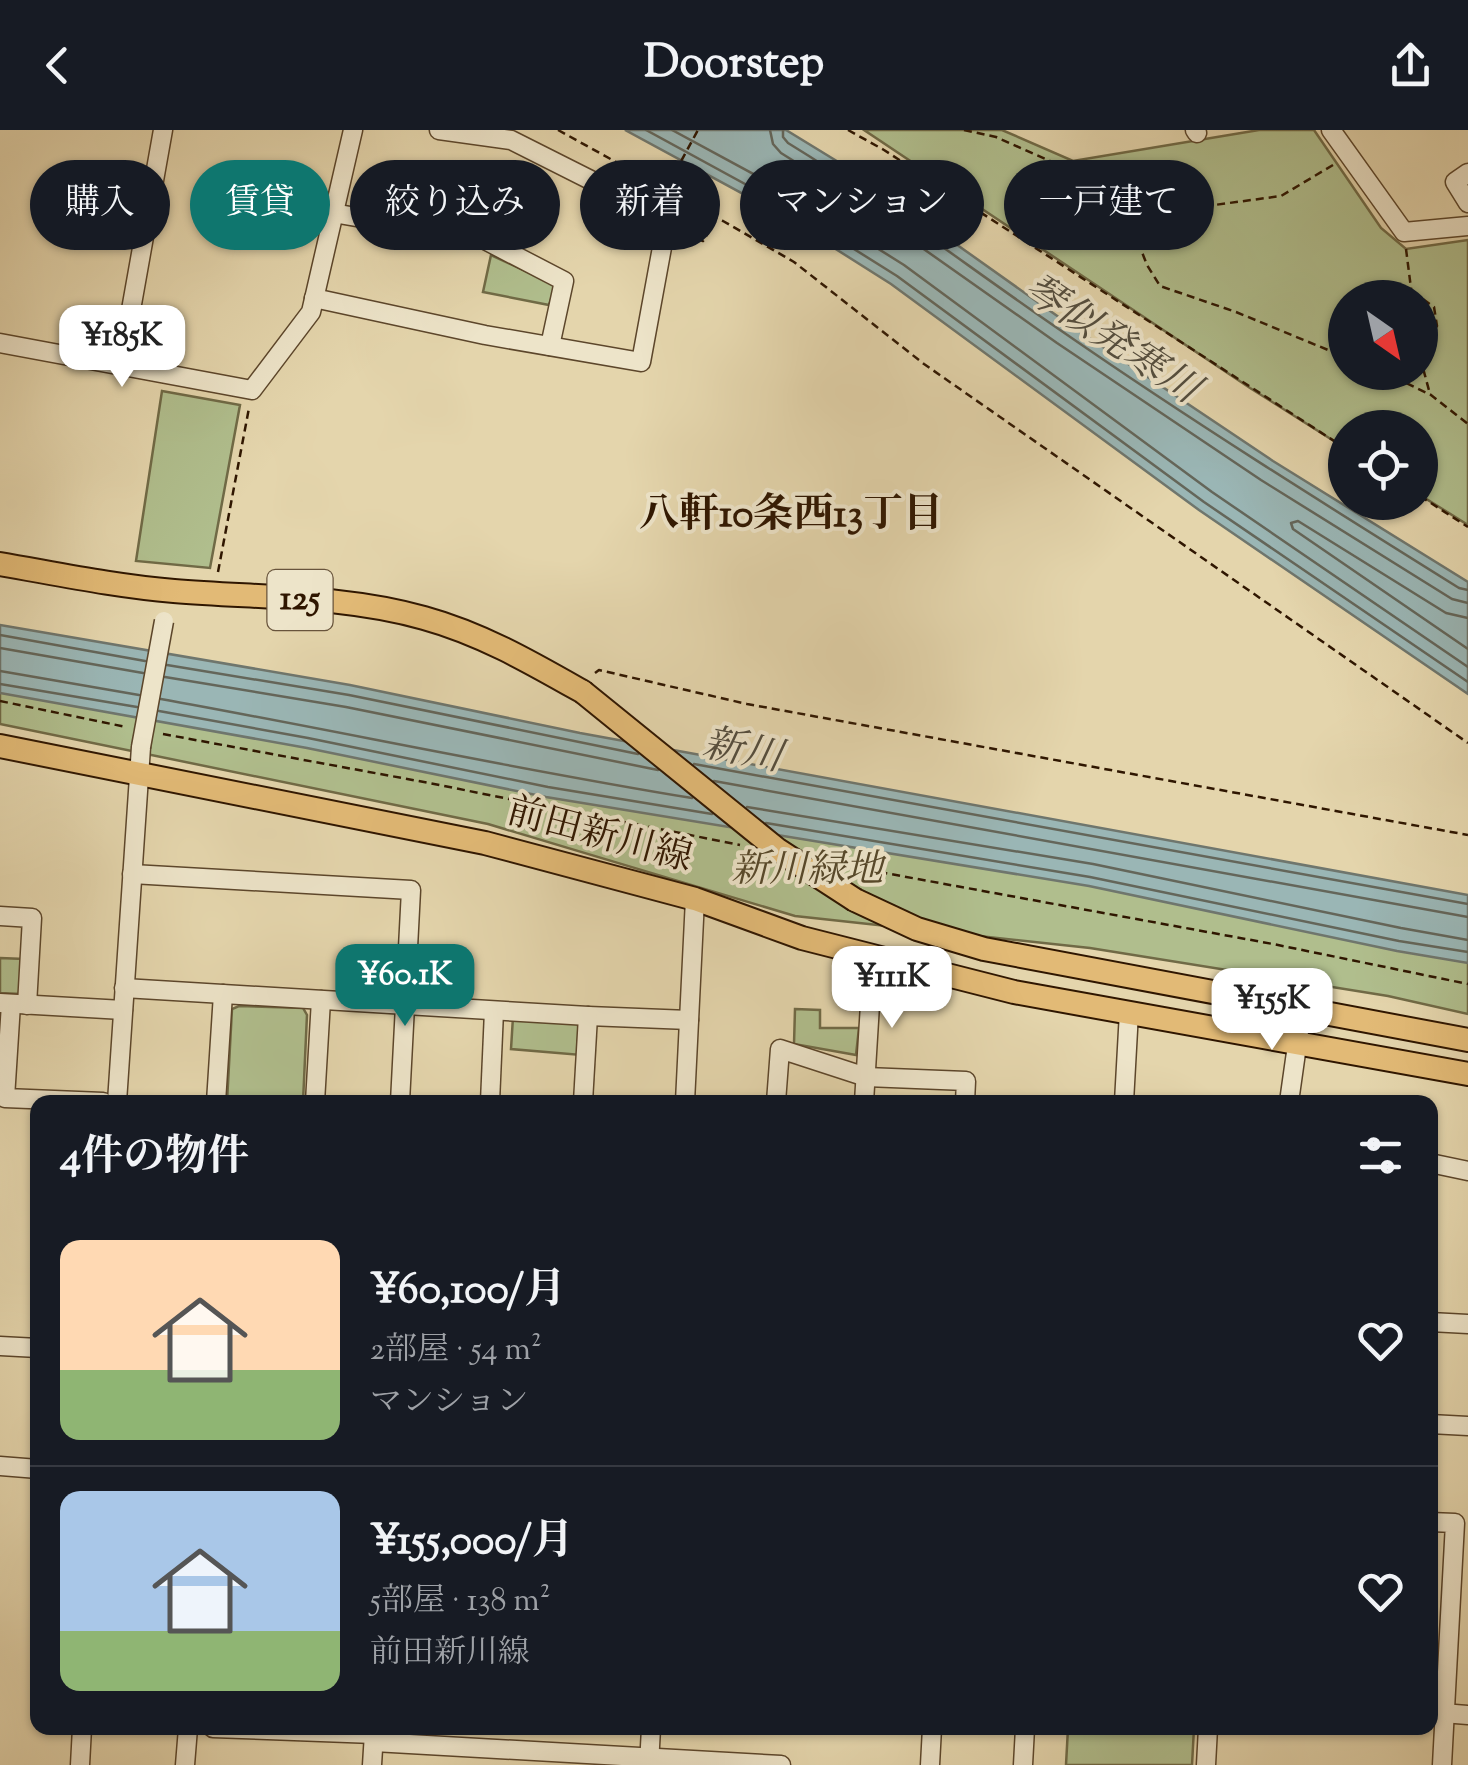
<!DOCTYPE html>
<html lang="ja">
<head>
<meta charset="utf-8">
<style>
	:root { --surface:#171b24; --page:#242831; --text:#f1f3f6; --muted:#9ea1a6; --line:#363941; --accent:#0f766e }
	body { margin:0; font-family:"Sorts Mill Goudy","Noto Serif JP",serif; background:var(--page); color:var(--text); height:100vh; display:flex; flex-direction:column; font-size:38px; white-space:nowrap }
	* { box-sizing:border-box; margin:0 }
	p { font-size:32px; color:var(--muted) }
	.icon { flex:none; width:55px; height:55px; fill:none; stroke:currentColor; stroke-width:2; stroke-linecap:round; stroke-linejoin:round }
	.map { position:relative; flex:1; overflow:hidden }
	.drawer { position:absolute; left:30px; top:965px; width:1408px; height:640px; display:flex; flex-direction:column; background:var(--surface); border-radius:20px; box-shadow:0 2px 8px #0004 }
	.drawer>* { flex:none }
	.guide { position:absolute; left:30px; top:30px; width:1410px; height:90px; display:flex; gap:20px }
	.needle { width:65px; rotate:146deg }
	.fabs { position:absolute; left:1328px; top:150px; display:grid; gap:20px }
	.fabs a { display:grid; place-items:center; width:110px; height:110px; border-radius:50%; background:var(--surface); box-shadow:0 2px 8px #0004; font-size:50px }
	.price { position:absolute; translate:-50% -85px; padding:0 22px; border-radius:20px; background:#fff; color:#222; font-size:32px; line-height:65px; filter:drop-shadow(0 2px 5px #0008) }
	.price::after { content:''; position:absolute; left:50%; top:60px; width:30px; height:22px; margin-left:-15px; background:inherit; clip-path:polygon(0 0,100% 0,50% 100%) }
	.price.current { background:var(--accent); color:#fff }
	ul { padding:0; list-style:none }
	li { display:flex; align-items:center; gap:30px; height:250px; padding:0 30px }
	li+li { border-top:2px solid var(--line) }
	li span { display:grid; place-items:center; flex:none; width:280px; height:200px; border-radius:20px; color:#555 }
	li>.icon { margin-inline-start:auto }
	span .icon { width:120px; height:120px; fill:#fffc; stroke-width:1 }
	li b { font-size:42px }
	h2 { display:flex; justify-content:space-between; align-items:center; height:120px; padding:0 30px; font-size:42px }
	.chip { padding:0 35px; border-radius:45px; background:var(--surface); box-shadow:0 2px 8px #0004; font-size:35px; line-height:90px }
	.chip.current { background:var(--accent); color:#fff }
	header { display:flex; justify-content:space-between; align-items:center; height:130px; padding:0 30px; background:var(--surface); font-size:45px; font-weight:700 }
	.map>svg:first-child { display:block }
</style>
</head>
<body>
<header><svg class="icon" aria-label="back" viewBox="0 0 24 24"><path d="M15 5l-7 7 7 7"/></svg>Doorstep<svg class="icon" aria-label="share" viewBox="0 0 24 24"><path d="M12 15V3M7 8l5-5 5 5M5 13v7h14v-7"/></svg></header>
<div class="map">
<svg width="1468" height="1635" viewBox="0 0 1468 1635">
	<rect width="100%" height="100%" fill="#e4d5ac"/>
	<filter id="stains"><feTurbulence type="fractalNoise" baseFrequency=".002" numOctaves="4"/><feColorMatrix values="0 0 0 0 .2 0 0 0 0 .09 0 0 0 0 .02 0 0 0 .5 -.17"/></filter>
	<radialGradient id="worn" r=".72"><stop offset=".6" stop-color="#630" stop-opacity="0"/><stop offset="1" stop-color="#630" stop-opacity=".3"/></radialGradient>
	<g fill="#b0be8d" stroke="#706a46" stroke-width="2.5" fill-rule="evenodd">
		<path d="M864,0H1002L1073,31L1259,0H1314L1381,98L1406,119L1468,110V395L1420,365V298H1345V318L1250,258ZM1345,168H1420V242H1345Z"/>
		<path d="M491,125L556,155L549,175L483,162Z"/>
		<path d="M162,261L240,275L210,438L136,431Z"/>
		<path d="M0,534L1468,832V884L1388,866L1090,818L795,786L488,694L0,594Z"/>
		<path d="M0,828L24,829L21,864L0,863Z"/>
		<path d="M239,876L303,878L307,885L303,972H227L232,879Z"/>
		<path d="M795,879L820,880V898H859L856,925L794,914Z"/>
		<path d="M513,887L584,891L581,925L511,919Z"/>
		<path d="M1068,1598H1194L1192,1635H1066Z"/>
	</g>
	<g fill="#9ab6b5" stroke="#6f766d" stroke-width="2.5">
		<path d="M625,0H786L853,41L1070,195L1273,331L1468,452V564L1199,380L891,154L782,85Z"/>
		<path d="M0,495L350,555L580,603L1468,765V833L1397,821L1089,756L546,667L307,618L0,563Z"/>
	</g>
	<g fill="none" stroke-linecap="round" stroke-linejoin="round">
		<g stroke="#64665a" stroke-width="2.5">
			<path d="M646,0L787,77L897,146L1204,372L1468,552"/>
			<path d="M672,0L794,66L904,135L1212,362L1468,537"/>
			<path d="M770,0L773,14L781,23L840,60L1057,213L1261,350L1452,469L1468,473"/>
			<path d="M783,0V7L788,13C883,71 971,139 1063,202C1193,292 1326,375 1459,458L1468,460"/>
			<path d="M1468,488L1446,483L1298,391L1291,393L1293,399L1468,519"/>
			<path d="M0,505L145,531"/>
			<path d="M0,518L143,543"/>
			<path d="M167,535L349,565L638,624"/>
			<path d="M0,541L139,565"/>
			<path d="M165,547L346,577L658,640"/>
			<path d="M0,554L137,577"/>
			<path d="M161,569C338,601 514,639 692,668"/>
			<path d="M159,581L308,608L548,657L712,684"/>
			<path d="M694,634L1468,774"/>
			<path d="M714,651L1468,787"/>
			<path d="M747,677L1093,734L1401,798L1468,810"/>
			<path d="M766,693L1090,747L1399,811L1468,822"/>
		</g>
		<defs>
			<g id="minor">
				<path d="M1195,0L1197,3"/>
				<path d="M1331,0L1404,102L1468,96"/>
				<path d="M1468,43L1455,52L1468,73"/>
				<path d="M333,83L483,109L564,151L550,216"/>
				<path d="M314,168L485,205L641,232L665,101L658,84L511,10L439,0"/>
				<path d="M0,213L252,260L311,182L353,0"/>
				<path d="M121,236L163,0"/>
				<path d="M132,744L411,760L400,972"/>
				<path d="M0,786L32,788L27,875"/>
				<path d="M124,858L588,886L689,890"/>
				<path d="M0,873L123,880"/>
				<path d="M11,874L5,968L103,972"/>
				<path d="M117,972L141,617"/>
				<path d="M216,972L223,864"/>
				<path d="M315,972L321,870"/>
				<path d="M490,972L494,881"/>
				<path d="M583,972L588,886"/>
				<path d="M685,972L695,769"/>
				<path d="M776,972L780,919L866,947L966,951L965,972"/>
				<path d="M864,972L873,826"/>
				<path d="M1124,972L1129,882"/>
				<path d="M1289,972L1302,880"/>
				<path d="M1430,1033L1468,1041"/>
				<path d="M1430,1192L1468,1194"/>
				<path d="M0,1216L38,1218"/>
				<path d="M1430,1294L1468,1296"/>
				<path d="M0,1336L38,1339"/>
				<path d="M1430,1392L1455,1393L1442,1635"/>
				<path d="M1430,1582L1468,1585"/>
				<path d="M213,1598L374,1604"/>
				<path d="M374,1612L781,1635"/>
				<path d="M80,1635L82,1598"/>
				<path d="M185,1635L188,1598"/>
				<path d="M372,1635L374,1603"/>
				<path d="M649,1635L651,1598"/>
				<path d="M930,1635L932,1598"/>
				<path d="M1023,1635L1025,1598"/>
				<path d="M1206,1635L1208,1598"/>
			</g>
			<g id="major">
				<path d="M0,434C58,444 115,456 174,461C257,468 344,465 424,488C482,504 532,533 583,562"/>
				<path d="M0,616L485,713L695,769L802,808L1014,862L1468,944"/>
				<path d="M855,770L917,799L984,819L1468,910"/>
			</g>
		</defs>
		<use href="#minor" stroke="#5c462b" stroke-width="21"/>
		<use href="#major" stroke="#2f1600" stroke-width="26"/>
		<g stroke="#2f1600" stroke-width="2.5" stroke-dasharray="8 5" stroke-linecap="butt">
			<path d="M558,0L616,32L653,61"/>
			<path d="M848,0L884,20L1345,318"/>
			<path d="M964,0L996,7L1068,39L1105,35L1117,41L1132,65L1154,82"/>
			<path d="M1333,35L1281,66L1155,83L1138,112L1147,135L1160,156L1236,182L1345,227"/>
			<path d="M661,64L667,57L698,0"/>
			<path d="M673,73L723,91L794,132L924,234L1468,613"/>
			<path d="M681,89L708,103L703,111L682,103"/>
			<path d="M1406,119L1412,166"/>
			<path d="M1411,168L1420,167L1434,177L1437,196L1426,210L1420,211"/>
			<path d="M1420,227L1430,264"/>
			<path d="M1383,242L1431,265L1468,294"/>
			<path d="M1420,366L1468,397"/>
			<path d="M218,442L249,278"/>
			<path d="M595,543L599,540L747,574L1468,705"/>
			<path d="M0,571L126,597"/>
			<path d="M163,604L429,653L740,715"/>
			<path d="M841,735L1273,814L1468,854"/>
		</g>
		<use href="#minor" stroke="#ede4c9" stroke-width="18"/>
		<use href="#major" stroke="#e2ba76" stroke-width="22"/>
		<defs>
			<path id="minor-bridge" d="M141,617L164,491"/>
			<path id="major-bridge" d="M583,562L778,720L855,770"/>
		</defs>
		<use href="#minor-bridge" stroke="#5c462b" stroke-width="21" stroke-linecap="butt"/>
		<use href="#major-bridge" stroke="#2f1600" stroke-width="26" stroke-linecap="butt"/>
		<use href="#minor-bridge" stroke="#ede4c9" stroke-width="18"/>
		<use href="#major-bridge" stroke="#e2ba76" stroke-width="22"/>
	</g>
	<g text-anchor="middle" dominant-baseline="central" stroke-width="8" stroke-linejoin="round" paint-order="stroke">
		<rect fill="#ede4c9" stroke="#68543c" stroke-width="2.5" x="267.5" y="440" width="65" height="60" rx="8"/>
		<g font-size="35" font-weight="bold" fill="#2f1600">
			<text x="300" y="470">125</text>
		</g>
		<g font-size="38" fill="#2f1600" stroke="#ede4c9">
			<text transform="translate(599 707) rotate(15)">前田新川線</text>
		</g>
		<g font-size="38" font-style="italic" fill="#56482a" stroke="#ede4c9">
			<text x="807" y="742">新川緑地</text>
		</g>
		<g font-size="40" font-style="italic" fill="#544e3f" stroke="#ede4c9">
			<text transform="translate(1110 211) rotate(33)">琴似発寒川</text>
			<text transform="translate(742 623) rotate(11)">新川</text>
		</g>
		<g font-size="40" font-weight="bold" fill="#2f1600" stroke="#ede4c9">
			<text x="791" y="386">八軒10条西13丁目</text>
		</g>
	</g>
	<rect width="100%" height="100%" filter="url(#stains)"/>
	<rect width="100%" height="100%" fill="url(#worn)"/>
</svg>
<div class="fabs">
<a><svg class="needle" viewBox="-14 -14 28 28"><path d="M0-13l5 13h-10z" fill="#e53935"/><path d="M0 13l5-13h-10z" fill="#9ea1a6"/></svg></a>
<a><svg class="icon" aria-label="locate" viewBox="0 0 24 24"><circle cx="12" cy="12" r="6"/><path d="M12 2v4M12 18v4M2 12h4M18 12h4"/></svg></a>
</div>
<b class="price" style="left:122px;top:260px">¥185K</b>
<b class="price current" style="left:405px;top:899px">¥60.1K</b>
<b class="price" style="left:892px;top:901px">¥111K</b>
<b class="price" style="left:1272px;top:923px">¥155K</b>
<div class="guide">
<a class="chip">購入</a>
<a class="chip current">賃貸</a>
<a class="chip">絞り込み</a>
<a class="chip">新着</a>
<a class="chip">マンション</a>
<a class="chip">一戸建て</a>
</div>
<section class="drawer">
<h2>4件の物件<svg class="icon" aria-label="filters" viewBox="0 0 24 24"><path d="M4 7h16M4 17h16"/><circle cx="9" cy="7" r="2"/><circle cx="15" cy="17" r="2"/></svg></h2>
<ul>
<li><span style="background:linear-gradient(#ffd9b3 65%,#8fb573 0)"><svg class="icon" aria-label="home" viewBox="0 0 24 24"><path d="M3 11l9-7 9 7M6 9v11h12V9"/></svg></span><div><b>¥60,100/月</b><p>2部屋 · 54 m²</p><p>マンション</p></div><svg class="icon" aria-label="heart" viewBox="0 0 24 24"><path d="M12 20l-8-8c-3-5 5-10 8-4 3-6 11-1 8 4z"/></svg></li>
<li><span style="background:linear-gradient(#a9c7e8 70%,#8fb573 0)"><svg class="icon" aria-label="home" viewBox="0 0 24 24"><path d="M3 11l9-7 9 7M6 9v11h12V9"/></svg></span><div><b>¥155,000/月</b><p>5部屋 · 138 m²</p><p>前田新川線</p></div><svg class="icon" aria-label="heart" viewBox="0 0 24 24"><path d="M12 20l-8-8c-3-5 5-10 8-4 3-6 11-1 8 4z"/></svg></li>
</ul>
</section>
</div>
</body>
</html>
